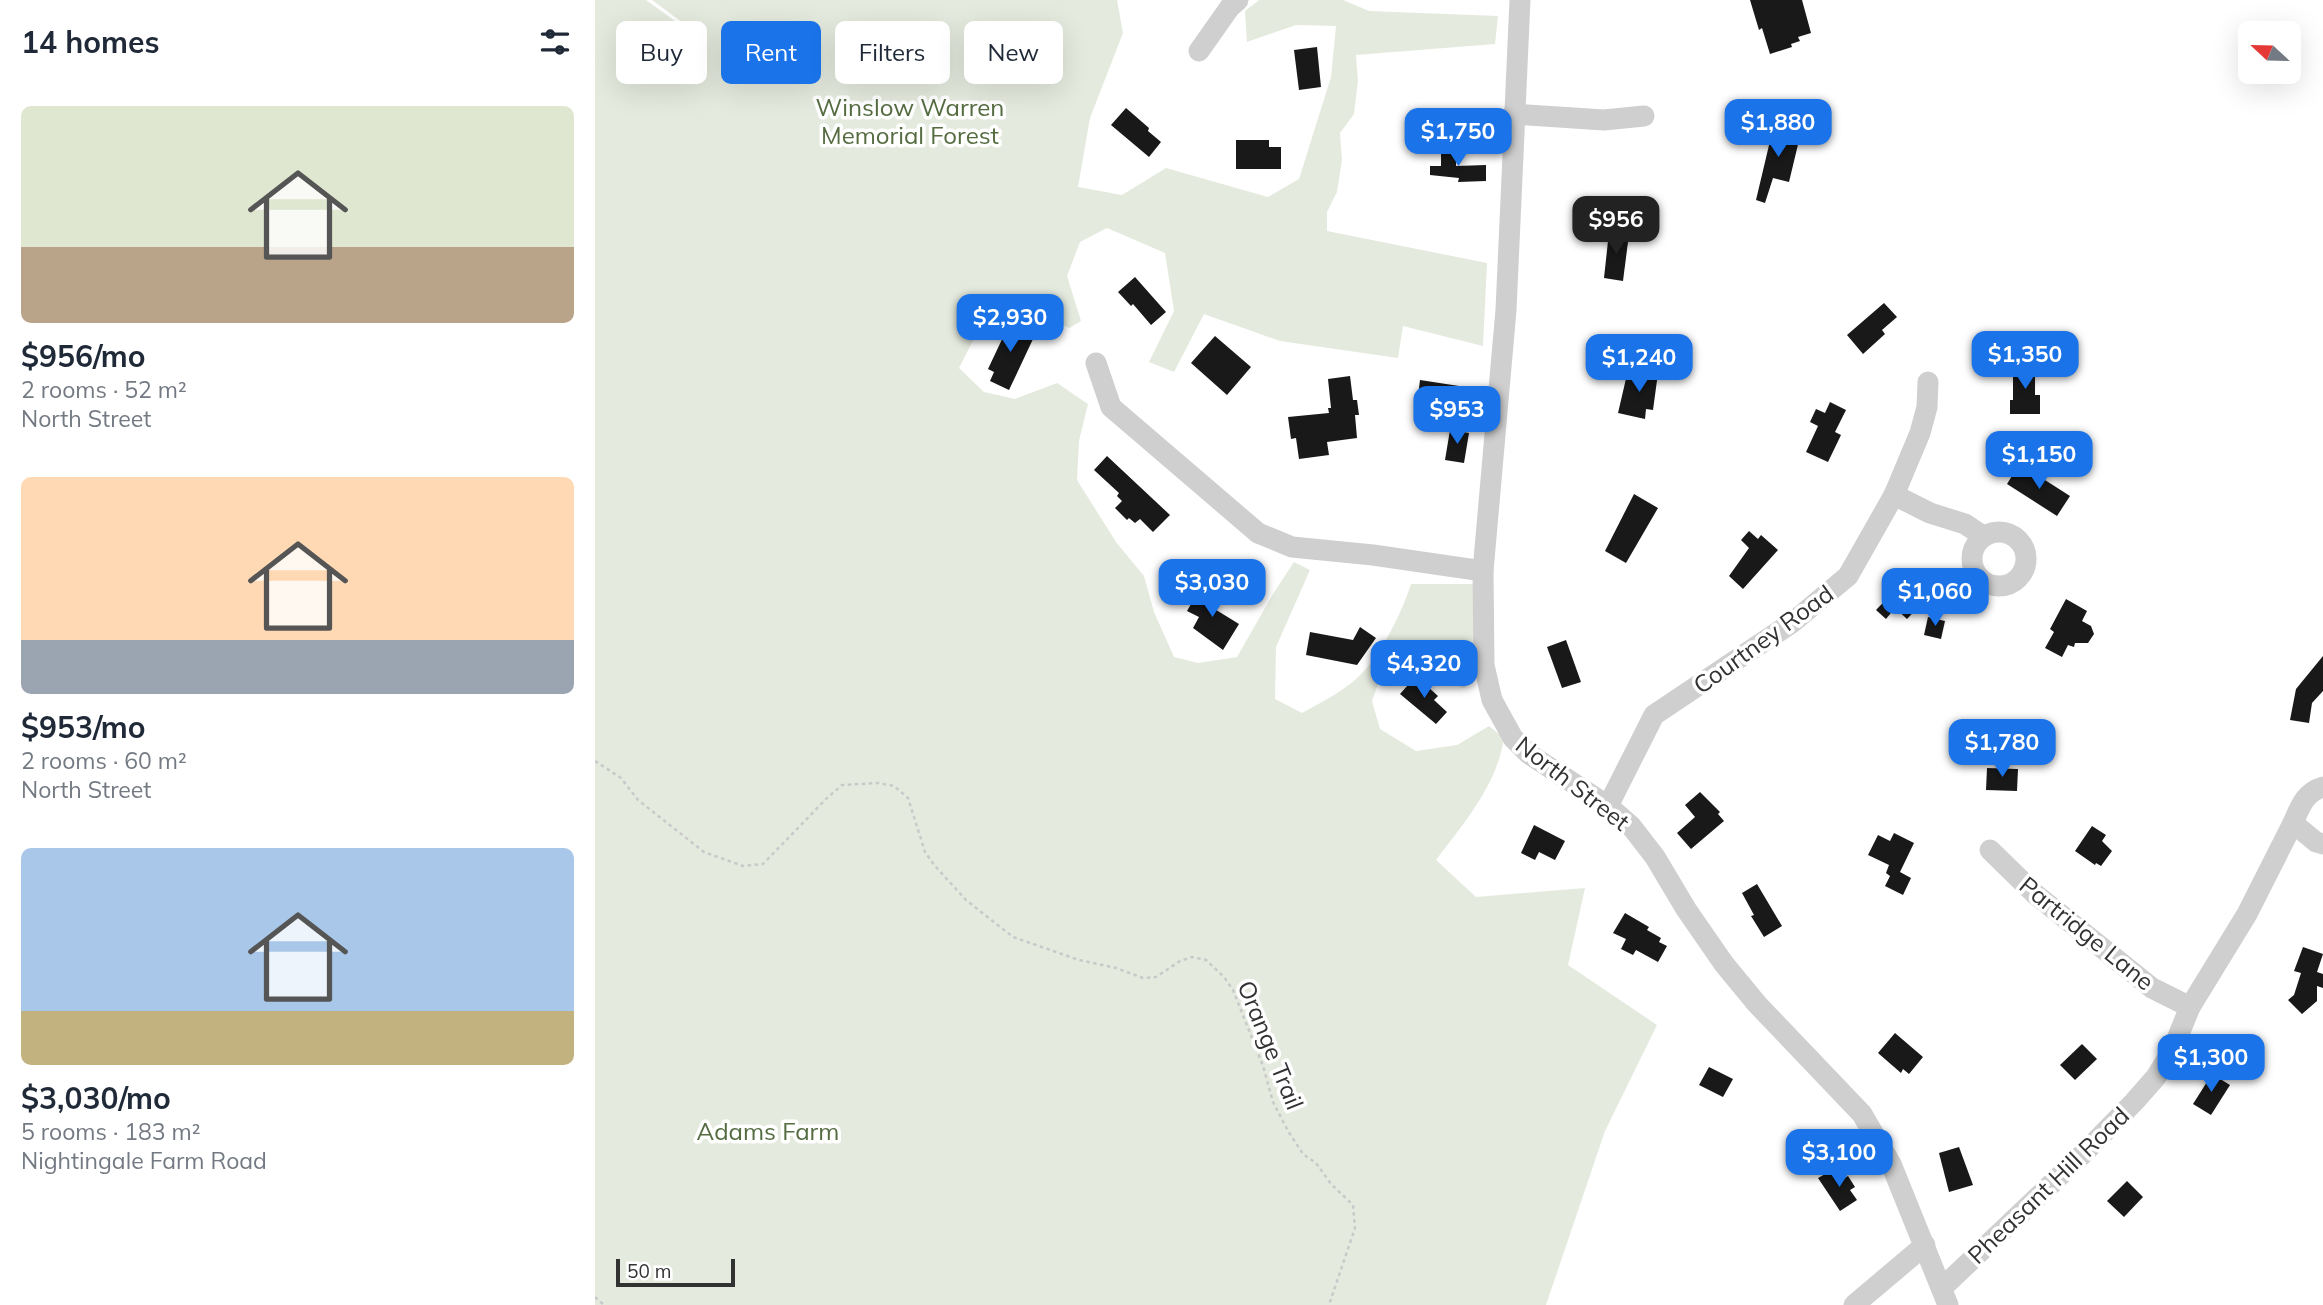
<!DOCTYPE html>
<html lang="en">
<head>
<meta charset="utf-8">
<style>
	:root { --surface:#fff; --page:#f2f2f3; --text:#1f2937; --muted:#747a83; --accent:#1a73e8 }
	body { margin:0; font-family:Mulish,sans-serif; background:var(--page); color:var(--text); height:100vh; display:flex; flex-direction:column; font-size:26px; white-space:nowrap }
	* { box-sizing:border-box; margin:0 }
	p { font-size:23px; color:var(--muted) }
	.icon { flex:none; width:38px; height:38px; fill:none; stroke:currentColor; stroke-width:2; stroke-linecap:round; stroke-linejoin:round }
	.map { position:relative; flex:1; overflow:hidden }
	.sheet { display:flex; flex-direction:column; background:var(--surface); width:595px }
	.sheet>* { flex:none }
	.guide { position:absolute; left:21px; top:21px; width:665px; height:63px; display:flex; gap:14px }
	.needle { width:46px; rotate:292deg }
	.fabs { position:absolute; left:1643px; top:21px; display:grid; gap:14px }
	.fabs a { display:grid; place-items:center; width:63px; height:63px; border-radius:10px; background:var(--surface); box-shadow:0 7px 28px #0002; font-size:35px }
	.scale { position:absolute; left:21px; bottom:18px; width:119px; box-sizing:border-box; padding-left:7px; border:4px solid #323232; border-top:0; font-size:19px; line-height:24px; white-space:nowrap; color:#323232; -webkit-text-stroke:5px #fff; paint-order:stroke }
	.price { position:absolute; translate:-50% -60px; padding:0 16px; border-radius:14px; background:var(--accent); color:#fff; font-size:23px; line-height:46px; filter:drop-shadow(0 2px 4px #0008) }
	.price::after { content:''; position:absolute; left:50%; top:42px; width:21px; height:16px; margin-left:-10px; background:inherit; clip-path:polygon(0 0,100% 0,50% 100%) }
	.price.current { background:#222; color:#fff }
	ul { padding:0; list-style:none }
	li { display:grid; align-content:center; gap:14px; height:371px; padding:0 21px }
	li span { display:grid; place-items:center; height:217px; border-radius:10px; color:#555 }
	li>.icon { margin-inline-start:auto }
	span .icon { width:126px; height:126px; fill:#fffc; stroke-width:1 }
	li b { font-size:30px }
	h2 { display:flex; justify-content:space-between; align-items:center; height:84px; padding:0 21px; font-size:30px }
	.chip { padding:0 24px; border-radius:10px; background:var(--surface); box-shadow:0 7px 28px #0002; font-size:24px; line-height:63px }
	.chip.current { background:var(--accent); color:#fff }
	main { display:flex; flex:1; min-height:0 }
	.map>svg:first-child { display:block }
</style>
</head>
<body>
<main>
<section class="sheet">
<h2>14 homes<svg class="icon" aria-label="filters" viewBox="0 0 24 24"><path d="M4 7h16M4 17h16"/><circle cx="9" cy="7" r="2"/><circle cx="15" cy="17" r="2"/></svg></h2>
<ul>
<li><span style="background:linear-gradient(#dfe7d0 65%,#b9a48a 0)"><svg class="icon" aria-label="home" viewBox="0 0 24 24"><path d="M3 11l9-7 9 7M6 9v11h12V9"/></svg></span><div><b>$956/mo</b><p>2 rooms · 52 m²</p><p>North Street</p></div></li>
<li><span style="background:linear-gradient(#ffd9b3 75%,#9aa5b1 0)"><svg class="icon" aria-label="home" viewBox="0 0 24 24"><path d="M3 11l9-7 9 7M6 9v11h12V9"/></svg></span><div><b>$953/mo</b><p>2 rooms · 60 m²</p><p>North Street</p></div></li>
<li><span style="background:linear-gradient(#a9c7e8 75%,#c2b280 0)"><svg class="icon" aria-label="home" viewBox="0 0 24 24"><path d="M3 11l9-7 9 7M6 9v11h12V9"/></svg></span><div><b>$3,030/mo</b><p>5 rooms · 183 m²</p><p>Nightingale Farm Road</p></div></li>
</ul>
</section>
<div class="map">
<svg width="1728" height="1305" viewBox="0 0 1728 1305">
	<rect width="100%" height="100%" fill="#fff"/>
	<path fill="#e5eade" d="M0,0H51L101,36L103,34L57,0H522L528,33L495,118L483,187L527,195L571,168L673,197L704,179L736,77L741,26L701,25L652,42L650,11L664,0H748L774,11L903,16L900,44L761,55L763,81L759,114L745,133L747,160L742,192L732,212V231L892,263L888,346L808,326L803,358L685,341L609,314L579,372L554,362L579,311L570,253L512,228L485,242L472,276L486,321L474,328L421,301L401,296L364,368L389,392L420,399L462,383L493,404L484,441L482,480L521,542L549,576L559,612L579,657L603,663L642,657L678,594L699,562L715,570L681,647L680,699L707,713C728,701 754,689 770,670C789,648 807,612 816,584H878L883,672L869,688L844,680L816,651L789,667L777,701L785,729L821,751L862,745L894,726L909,738C902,785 869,823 841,860L881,897L990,888L973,965L1062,1025L1010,1131L951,1305H0Z"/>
	<g fill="#191919">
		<path d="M1155,0H1207L1216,33L1203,37L1205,41L1196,44L1197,47L1175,54L1167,28L1164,30Z"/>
		<path d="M722,47L726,87L704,90L699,50Z"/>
		<path d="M531,108L554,128L553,131L566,142L554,157L516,125Z"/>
		<path d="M1184,127L1206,132L1194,182L1178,178L1170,203L1161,200L1175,141H1172L1175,128L1183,130Z"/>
		<path d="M641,140H674V147H686V169H641Z"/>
		<path d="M846,148H861V166L891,165V181L863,182L864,178L835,175V166H846Z"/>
		<path d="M1014,232L1034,234L1028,281L1009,278Z"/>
		<path d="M540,277L571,312L556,325L538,304L536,306L523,292Z"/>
		<path d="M1289,303L1302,317L1287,330L1290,334L1268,354L1252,335Z"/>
		<path d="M418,316L435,324L429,335L438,339L414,390L395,381L399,372L393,369Z"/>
		<path d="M620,336L656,367L632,395L596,363Z"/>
		<path d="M1418,365H1440V395H1445V414H1415V400H1418Z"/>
		<path d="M1033,370L1063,373L1058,410L1051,409L1050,419L1023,413Z"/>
		<path d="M755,376L758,400H762L764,415H760L762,438L732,442L734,455L704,459L701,438L696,439L693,417L734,413L733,408H736L733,379Z"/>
		<path d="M825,380L864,386L859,418L821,412Z"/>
		<path d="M1235,402L1251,410L1240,432L1246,435L1233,462L1211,452L1223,426L1215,422L1221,409L1230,413Z"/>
		<path d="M855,430L874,433L869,463L850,460Z"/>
		<path d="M512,456L575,515L558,532L545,519L540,523L534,518L532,520L520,508L527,501L522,496L524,493L499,470Z"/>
		<path d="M1423,466L1437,475L1439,473L1475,496L1462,516L1412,484Z"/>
		<path d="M1039,494L1063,508L1031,563L1010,551Z"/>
		<path d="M1154,531L1163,539L1166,535L1183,550L1148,589L1134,576L1154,548L1146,540Z"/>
		<path d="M1307,583L1328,602L1312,619L1300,608L1291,619L1281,610Z"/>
		<path d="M606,587L624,597L618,608L644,624L628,650L598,628L604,617L592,611Z"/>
		<path d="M1471,599L1492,611L1487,621L1496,626L1499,634L1493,643H1480L1479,647L1473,645L1467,657L1450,648L1459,632L1455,629Z"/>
		<path d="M1333,617L1350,621L1346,639L1329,635Z"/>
		<path d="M765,627L781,638L762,665L711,655L715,632L758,640Z"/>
		<path d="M971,640L986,682L967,688L952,647Z"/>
		<path d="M1728,656V691L1717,703L1714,723L1695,720L1701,689Z"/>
		<path d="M821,676L843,696L839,700L852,712L841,724L805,694Z"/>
		<path d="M1392,768L1423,769L1422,791L1391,790Z"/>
		<path d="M1105,792L1125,812L1123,814L1129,821L1096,849L1082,833L1100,817L1090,805Z"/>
		<path d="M939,825L970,841L960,860L944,852L940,860L926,853Z"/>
		<path d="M1497,826L1511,835L1507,841L1517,851L1506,866L1501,863L1500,865L1480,851Z"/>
		<path d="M1299,833L1319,843L1305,872L1316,878L1308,895L1290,886L1295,876L1291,873L1294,865L1273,855L1283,835L1295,841Z"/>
		<path d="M1162,884L1187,926L1169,937L1156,916L1159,915L1147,893Z"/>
		<path d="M1030,913L1054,927L1052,930L1066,938L1064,942L1072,946L1063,962L1041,950L1038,955L1026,949L1031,939L1018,933Z"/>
		<path d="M1708,947L1728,954L1722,972L1728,974V988L1722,986V1001L1707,1014L1693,1000L1699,995L1706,973L1699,971Z"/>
		<path d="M1300,1033L1328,1057L1314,1074L1308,1069L1306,1073L1283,1053Z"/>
		<path d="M1487,1044L1502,1059L1480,1080L1465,1065Z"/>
		<path d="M1114,1067L1138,1079L1128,1097L1104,1085Z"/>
		<path d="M1617,1074L1635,1085L1616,1115L1598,1104Z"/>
		<path d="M1364,1147L1378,1185L1354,1192L1344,1153Z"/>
		<path d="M1241,1168L1248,1179L1253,1176L1260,1187L1255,1190L1262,1200L1245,1211L1223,1178Z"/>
		<path d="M1532,1181L1548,1197L1529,1217L1512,1201Z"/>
	</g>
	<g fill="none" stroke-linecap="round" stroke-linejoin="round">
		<g stroke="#c9c9c9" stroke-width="2.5" stroke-dasharray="3.5 3.5" stroke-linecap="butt">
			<path d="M0,761L26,778L43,800L109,852L148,866L168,864L232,798L247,785L284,783L299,786L313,798L330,852L340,866L371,900L418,937L484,960L521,968L548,978L561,977L585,961L597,957L611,960L629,977L638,990L668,1066L678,1102L693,1131L708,1154L721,1163L736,1184L758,1205L760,1228L734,1305"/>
			<path d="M0,1297L9,1305"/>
		</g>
		<g stroke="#cfcfcf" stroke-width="21">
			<path d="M925,0L911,310L888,571L889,665L897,700L918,738L934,754L1013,806L1036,826L1060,857L1091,909L1129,964L1162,1004L1267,1114L1296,1164L1353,1305"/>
			<path d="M604,51L635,7L643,0"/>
			<path d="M918,114L1009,120L1049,116"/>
			<path d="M501,363L516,407L663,533L697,547L778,555L888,571"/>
			<path d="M1299,495L1335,513L1370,524L1388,536"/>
			<circle cx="1404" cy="559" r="27"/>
			<path d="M1728,787C1710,792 1705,807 1698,823L1721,842L1728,844"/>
			<path d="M1013,806L1059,715L1198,622L1253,576L1299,495L1325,433L1332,407L1333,382"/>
			<path d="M1395,850L1440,894L1557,988L1595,1007"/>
			<path d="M1347,1288L1491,1151L1539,1102L1561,1077L1577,1051L1595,1007L1652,914L1698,823"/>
			<path d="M1259,1305L1330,1245"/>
		</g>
	</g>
	<g text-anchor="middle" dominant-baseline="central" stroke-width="7" stroke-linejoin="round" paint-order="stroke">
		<g font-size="24" fill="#556c41" stroke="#fff">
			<text x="315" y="107">Winslow Warren<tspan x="315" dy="28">Memorial Forest</tspan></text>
			<text x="173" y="1131">Adams Farm</text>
		</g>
		<g font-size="24" fill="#323232" stroke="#fff">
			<text transform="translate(1168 639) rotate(-36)">Courtney Road</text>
			<text transform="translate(978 783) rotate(38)">North Street</text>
			<text transform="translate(1492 933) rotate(39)">Partridge Lane</text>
			<text transform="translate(676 1045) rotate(68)">Orange Trail</text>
			<text transform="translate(1453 1185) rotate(-44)">Pheasant Hill Road</text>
		</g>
	</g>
</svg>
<div class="fabs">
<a><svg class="needle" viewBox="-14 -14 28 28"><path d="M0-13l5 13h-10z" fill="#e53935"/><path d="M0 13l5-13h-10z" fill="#747a83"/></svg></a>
</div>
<div class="scale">50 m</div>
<b class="price" style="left:1183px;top:159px">$1,880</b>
<b class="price" style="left:863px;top:168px">$1,750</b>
<b class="price current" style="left:1021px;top:256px">$956</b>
<b class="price" style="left:415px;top:354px">$2,930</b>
<b class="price" style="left:1430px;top:391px">$1,350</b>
<b class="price" style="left:1044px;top:394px">$1,240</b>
<b class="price" style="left:862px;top:446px">$953</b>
<b class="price" style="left:1444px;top:491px">$1,150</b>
<b class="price" style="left:617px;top:619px">$3,030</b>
<b class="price" style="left:1340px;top:628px">$1,060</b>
<b class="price" style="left:829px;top:700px">$4,320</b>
<b class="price" style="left:1407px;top:779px">$1,780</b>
<b class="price" style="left:1616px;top:1094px">$1,300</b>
<b class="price" style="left:1244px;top:1189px">$3,100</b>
<div class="guide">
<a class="chip">Buy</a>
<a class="chip current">Rent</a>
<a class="chip">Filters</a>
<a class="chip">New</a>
</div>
</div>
</main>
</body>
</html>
